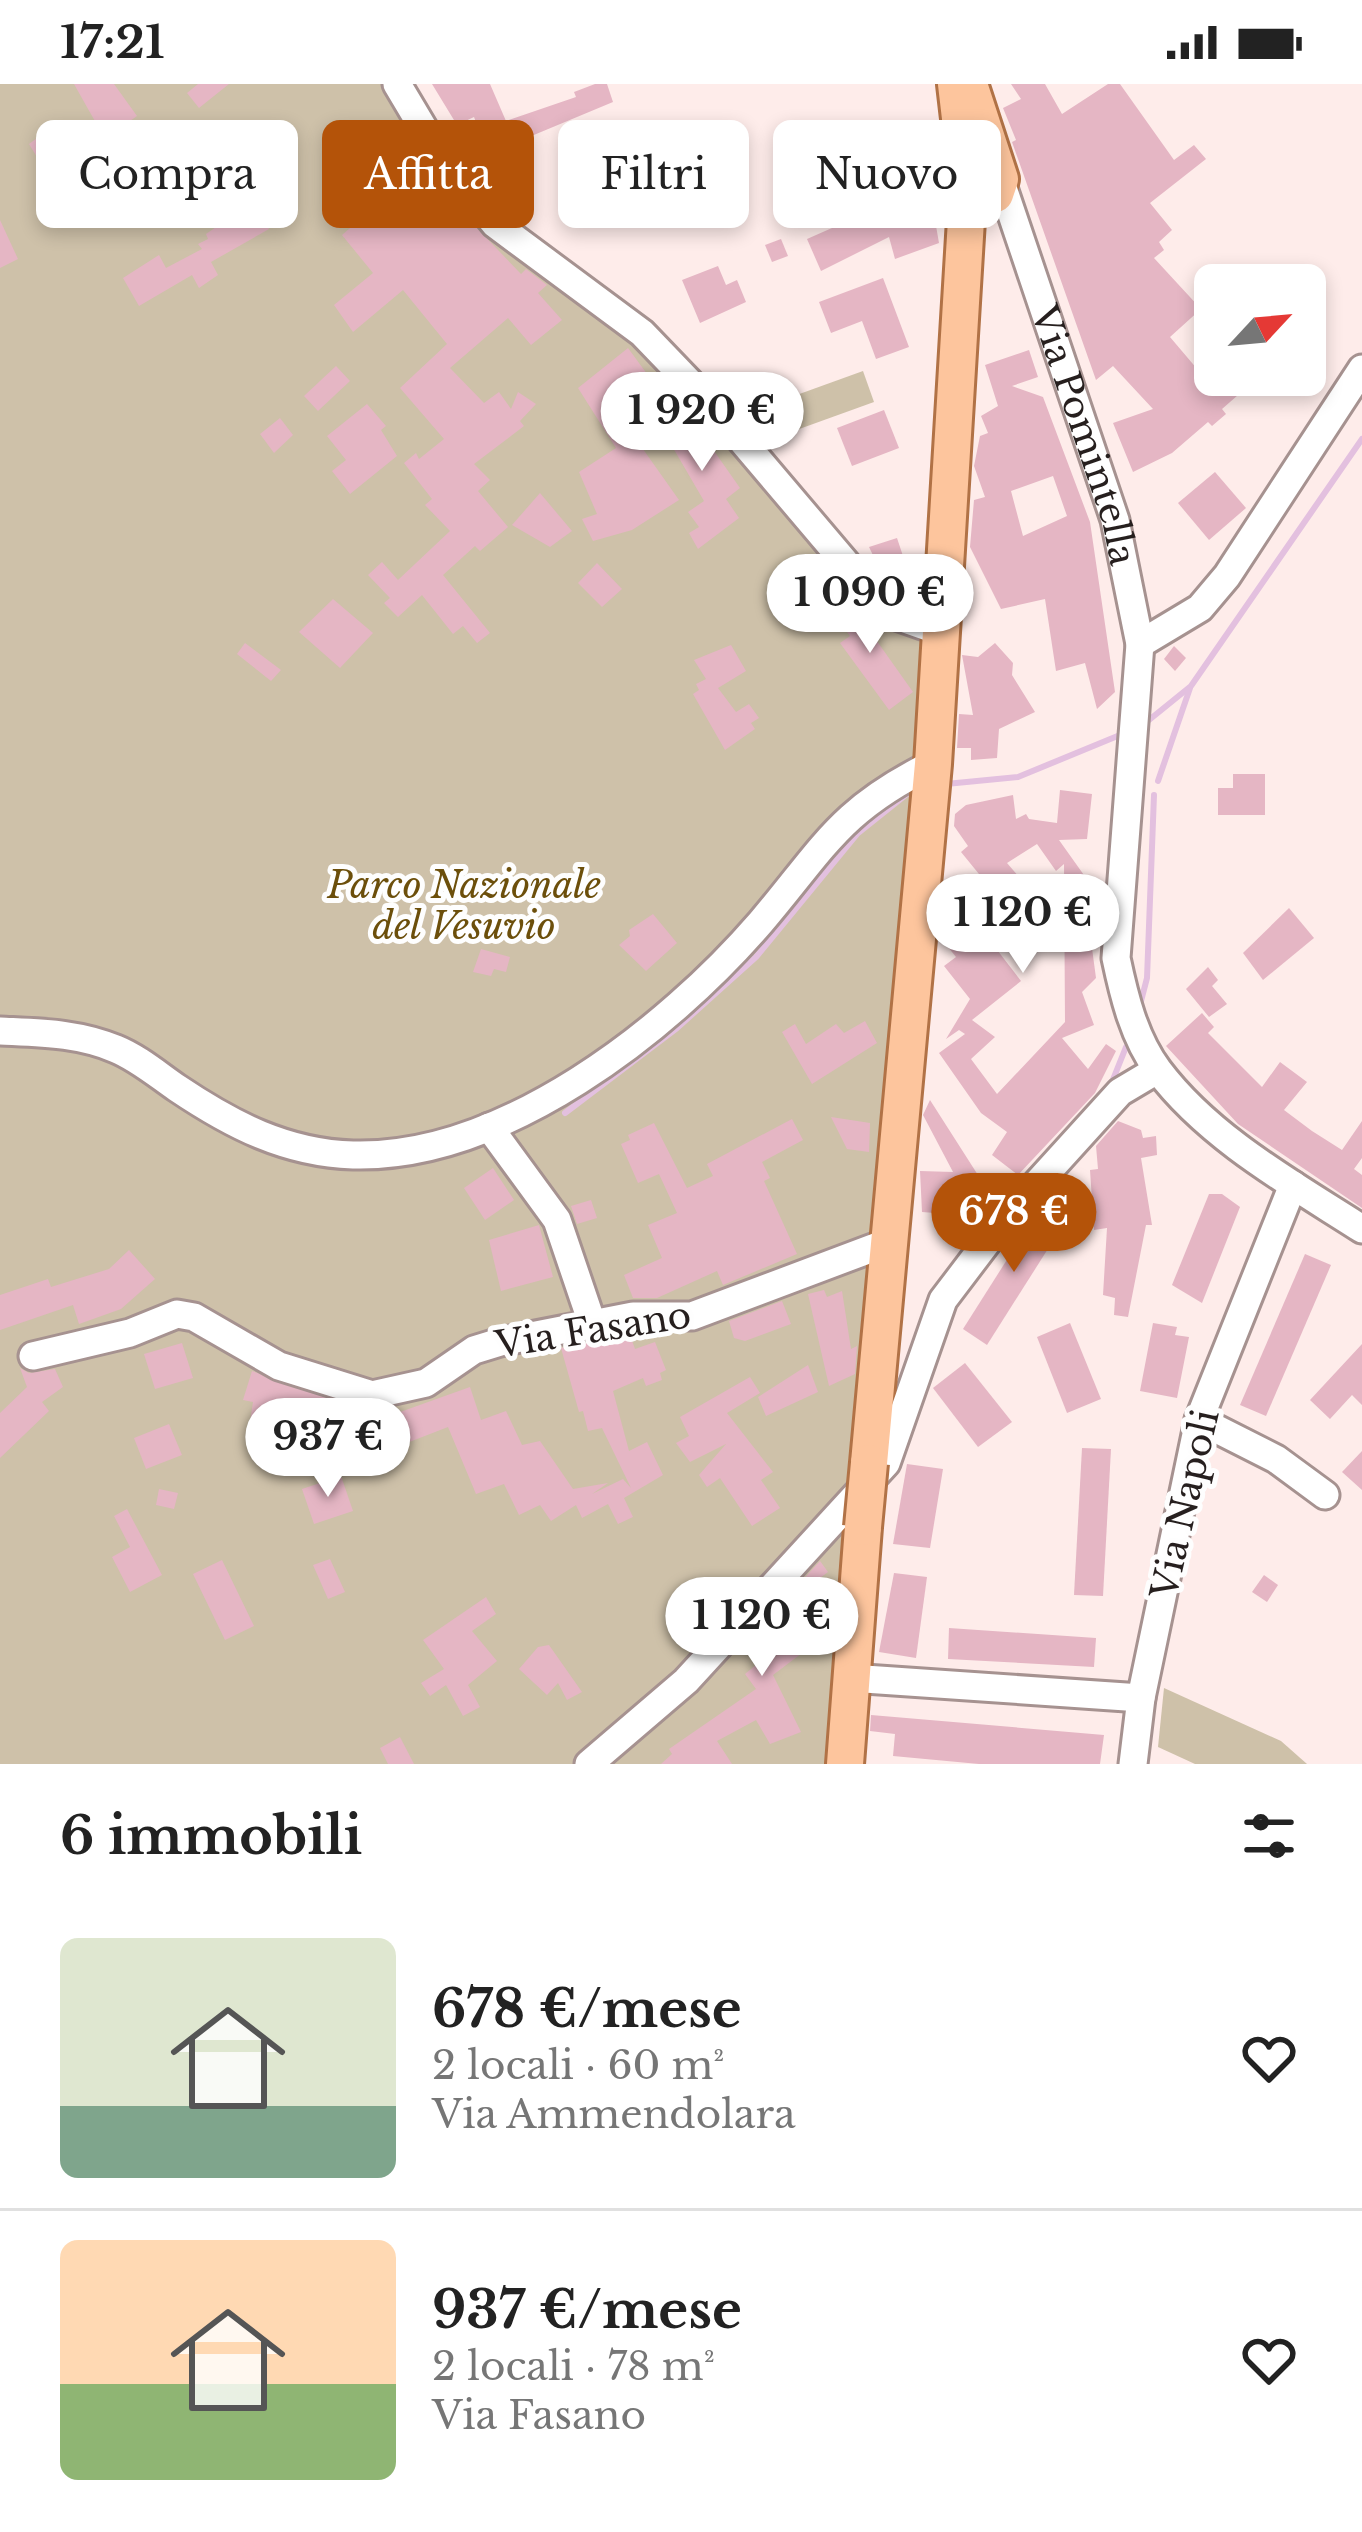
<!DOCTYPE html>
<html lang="it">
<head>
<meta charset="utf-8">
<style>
	:root { --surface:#fff; --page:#f2f2f2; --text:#222; --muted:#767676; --line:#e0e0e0; --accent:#b45309 }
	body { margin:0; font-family:"Libre Baskerville",serif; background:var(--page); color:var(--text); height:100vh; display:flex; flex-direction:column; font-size:45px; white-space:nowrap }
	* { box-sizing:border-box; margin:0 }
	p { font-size:39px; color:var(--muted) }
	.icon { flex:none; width:66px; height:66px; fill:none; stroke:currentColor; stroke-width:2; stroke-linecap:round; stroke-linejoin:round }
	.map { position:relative; height:1680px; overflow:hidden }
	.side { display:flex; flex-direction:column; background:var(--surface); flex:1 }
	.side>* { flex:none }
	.banner { position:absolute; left:36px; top:36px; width:1290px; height:108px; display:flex; gap:24px }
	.needle { width:78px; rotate:64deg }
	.buttons { position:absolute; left:1194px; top:180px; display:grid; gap:24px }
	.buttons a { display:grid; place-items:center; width:132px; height:132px; border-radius:18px; background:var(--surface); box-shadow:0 6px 18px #0003; font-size:60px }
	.price { position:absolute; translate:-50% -102px; padding:0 27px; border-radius:42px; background:#fff; color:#222; font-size:39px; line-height:78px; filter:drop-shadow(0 3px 6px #0008) }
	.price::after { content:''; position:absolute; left:50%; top:72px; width:36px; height:27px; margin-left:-18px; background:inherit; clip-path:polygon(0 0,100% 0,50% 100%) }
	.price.current { background:var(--accent); color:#fff }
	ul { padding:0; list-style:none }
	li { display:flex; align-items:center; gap:36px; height:300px; padding:0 60px }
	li+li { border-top:3px solid var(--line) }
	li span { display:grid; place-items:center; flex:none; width:336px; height:240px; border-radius:18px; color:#555 }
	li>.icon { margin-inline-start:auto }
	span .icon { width:144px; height:144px; fill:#fffc; stroke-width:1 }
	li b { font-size:51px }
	h2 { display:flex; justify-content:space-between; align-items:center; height:144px; padding:0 60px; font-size:51px }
	.tag { padding:0 42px; border-radius:18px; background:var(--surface); box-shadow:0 6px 18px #0003; font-size:42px; line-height:108px }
	.tag.current { background:var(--accent); color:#fff }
	.status { display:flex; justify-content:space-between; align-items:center; height:84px; padding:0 60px; background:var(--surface); direction:ltr }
	.status svg { height:33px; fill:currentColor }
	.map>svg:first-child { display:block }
</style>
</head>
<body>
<div class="status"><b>17:21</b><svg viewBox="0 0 49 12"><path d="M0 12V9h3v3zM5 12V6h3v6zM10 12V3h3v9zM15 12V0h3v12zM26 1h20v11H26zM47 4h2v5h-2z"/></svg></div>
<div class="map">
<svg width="1362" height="1680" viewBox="0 0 1362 1680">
	<rect width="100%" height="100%" fill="#feecea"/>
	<g fill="#cec1a9">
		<path d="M0,0H399L469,105L663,257L950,593L852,1680H0Z"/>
		<path d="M863,287L874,318L766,357L755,326Z"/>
		<path d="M1164,1604L1281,1657L1307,1680H1195L1158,1663Z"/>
	</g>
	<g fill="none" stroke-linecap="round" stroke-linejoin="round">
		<g stroke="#e3c0df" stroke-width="6">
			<path d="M1149,636L1191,602L1362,355"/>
			<path d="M1158,697L1190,604"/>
			<path d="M946,700L1018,693L1120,651"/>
			<path d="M1140,921L1147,894L1154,711"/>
			<path d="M1112,998L1126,963"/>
			<path d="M565,1029L677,944L756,873L857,750L912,706"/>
		</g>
	</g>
	<g fill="#e5b6c4" fill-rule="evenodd">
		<path d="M74,0H114L137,32L105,55Z"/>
		<path d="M198,0H229L199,24L187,9Z"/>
		<path d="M432,0H490L506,37L576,13L574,8L595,0H607L613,18L488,70L474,33L457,41Z"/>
		<path d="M1011,0H1045L1062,30L1108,0H1120L1174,76L1194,61L1206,75L1150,119L1172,146L1159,158L1164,166L1154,174L1201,225L1170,253L1198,286L1206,278L1215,291H1261L1222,325L1226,330L1212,342L1208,338L1172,369L1133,388L1113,339L1153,325L1113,282L1096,296L1012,58L1016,56L1003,24L1021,15Z"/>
		<path d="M59,38L76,67L45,86L29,60Z"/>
		<path d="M204,52L216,80L93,138L86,121L99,116L92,101Z"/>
		<path d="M928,96L939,159L895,175L889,153L821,187L807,155L841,140L835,128L859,119L864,132L917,112L912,100Z"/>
		<path d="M400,101L432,137L453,119L521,190L526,185L547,201L538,209L562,236L531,261L508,234L450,284L484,319L499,308L511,325L518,308L536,320L520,337L524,342L474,380L490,396L478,407L508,443L480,467L475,462L443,491L490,549L477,559L463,542L453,550L422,511L398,533L384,519L390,514L368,491L382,478L398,496L450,447L425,421L432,415L404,379L416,369L419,375L444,355L400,304L447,260L403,206L353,248L334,221L373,189L342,151Z"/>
		<path d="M254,117L269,145L211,178L218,191L199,204L192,191L139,222L123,194L159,171L166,184L202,165L198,160L208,155L206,150Z"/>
		<path d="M0,136L18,175L0,184Z"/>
		<path d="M781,155L788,172L772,178L765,161Z"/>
		<path d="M718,182L726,201L737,196L746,218L700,239L682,196Z"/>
		<path d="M1305,183L1325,205L1305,221Z"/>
		<path d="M883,194L909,263L876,275L862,237L831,249L819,218Z"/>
		<path d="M628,264L650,294L638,302L647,315L621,334L679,416L632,446L593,457L582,435L597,430L579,388L616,364L578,304Z"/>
		<path d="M1029,266L1038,293L1012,302L1043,313L1090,438L1115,608L1097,625L1085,579L1056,587L1045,515L1001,525L970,463L974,416L985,413L974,382L980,352L988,349L981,332L998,322L985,281ZM1053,392L1067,432L1023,452L1011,407Z"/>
		<path d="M336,282L350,297L318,327L304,312Z"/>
		<path d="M367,320L386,342L381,346L397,372L350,410L332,387L346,376L327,352Z"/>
		<path d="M682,321L699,345L705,340L719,359L712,364L740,404L726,415L739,434L698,465L689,449L699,443L688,428L704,417L658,338Z"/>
		<path d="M884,326L899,364L852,382L837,344Z"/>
		<path d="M280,334L293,351L274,369L260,350Z"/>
		<path d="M1215,388L1246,424L1209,456L1178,419Z"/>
		<path d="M540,409L572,447L550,463L512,441Z"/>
		<path d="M897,454L910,493L887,500L869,463Z"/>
		<path d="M597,479L622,505L602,523L578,499Z"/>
		<path d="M845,512L913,608L889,626L840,559L850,552L829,523Z"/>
		<path d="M333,515L373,549L340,584L299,548Z"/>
		<path d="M245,559L281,586L271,597L237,570Z"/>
		<path d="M995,559L1013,579L1012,591L1035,628L999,645L997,674L971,676V664H957L959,630L973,631L962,571L978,573Z"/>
		<path d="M731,561L746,587L718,604L736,628L749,620L759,634L751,639L755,645L725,666L693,610L699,606L696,600L706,595L694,576Z"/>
		<path d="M1174,562L1186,574L1175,587L1164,575Z"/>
		<path d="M1233,690H1265V731H1218V704H1233Z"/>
		<path d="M1060,706L1092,710L1087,755L1059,756L1096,808L1089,842L1096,894L1082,908L1094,941L1062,954L1088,985L1106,960L1116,967L1095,1009L1018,1091L992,1071L1007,1048L981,1029L939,969L965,950L959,946L946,955L970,915L944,882L956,873L940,853L941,844L948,821L957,814L1021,897L972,936L995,953L971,975L997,1010L1065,938L1064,780L1056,787L1037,760L1007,779L1032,808L1010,828L961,768L968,762L954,742L955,730L966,721L1013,711L1016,735L1026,730L1029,735L1057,739Z"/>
		<path d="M1289,824L1314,854L1263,896L1243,869Z"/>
		<path d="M653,830L677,859L646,887L619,861L630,852L629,846Z"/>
		<path d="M481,865L510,873L506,888L494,885L491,892L473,888Z"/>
		<path d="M1208,883L1218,896L1212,902L1227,920L1209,933L1186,905Z"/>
		<path d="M1202,929L1214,943L1208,949L1262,1003L1280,978L1307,998L1284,1026L1312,1047L1342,1066L1362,1037V1074L1354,1085L1362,1091V1124L1238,1040L1166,962Z"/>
		<path d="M865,937L877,959L812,1000L782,948L795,940L806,960L836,940L844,949Z"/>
		<path d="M930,1016L992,1113L974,1123L971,1118L948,1130L922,1128L920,1087L953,1088L923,1031Z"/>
		<path d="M831,1033L870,1039L869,1068L847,1065Z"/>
		<path d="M792,1035L803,1056L762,1078L770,1094L764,1097L797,1170L723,1201L717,1187L657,1214H633L624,1191L662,1174L648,1141L677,1129L659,1090L638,1099L621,1060L630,1056L628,1051L654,1039L687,1104L713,1092L707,1080Z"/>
		<path d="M1118,1037L1141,1046L1143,1054L1156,1052L1157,1071L1141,1074L1152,1141H1146L1128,1233L1114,1231L1115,1214L1103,1211L1107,1144L1094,1146L1090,1086L1098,1085L1096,1062Z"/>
		<path d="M493,1084L514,1116L485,1136L464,1104Z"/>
		<path d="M1209,1110H1222L1240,1123L1202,1219L1172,1201Z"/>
		<path d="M591,1116L597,1134L577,1140L571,1122Z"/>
		<path d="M1041,1122L1065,1138L987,1261L963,1245Z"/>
		<path d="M539,1141L553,1193L501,1207L489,1156Z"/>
		<path d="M129,1166L155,1195L121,1225L79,1240L73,1221L0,1246V1211L48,1195L51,1203L109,1185Z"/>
		<path d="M1305,1170L1331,1181L1266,1332L1240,1321Z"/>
		<path d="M824,1206L827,1213L842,1207L851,1265L857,1262L855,1290L829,1302L808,1210Z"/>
		<path d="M782,1217L791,1240L745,1257L734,1254L729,1237Z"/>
		<path d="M1070,1239L1101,1315L1067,1329L1037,1253Z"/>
		<path d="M1153,1239L1177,1243L1175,1251L1189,1253L1177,1314L1140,1307Z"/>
		<path d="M630,1251L635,1265L655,1258L666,1286L660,1289L662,1296L646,1302L643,1294L613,1307L629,1367L647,1358L663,1391L624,1414L633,1433L618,1440L608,1420L582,1434L576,1421L551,1437L540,1421L519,1431L504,1400L476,1410L448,1343L399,1362L389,1332L470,1303L481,1336L506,1327L522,1361L540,1357L573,1405L608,1399L592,1410L623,1395L631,1404L602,1344L588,1347L583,1327L579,1328L561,1264Z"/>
		<path d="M182,1259L193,1294L155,1305L144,1270Z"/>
		<path d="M1362,1260V1321L1352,1311L1330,1335L1310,1316Z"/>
		<path d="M965,1279L1012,1338L978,1363L933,1304Z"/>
		<path d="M808,1281L818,1308L766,1332L758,1313Z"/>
		<path d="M20,1284L29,1289L55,1285L63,1303L42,1318L49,1327L0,1374V1329L27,1303Z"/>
		<path d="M252,1287L367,1328L365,1338L353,1337L352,1343L323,1339L324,1330L272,1320L268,1347L249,1344L253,1318L243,1316Z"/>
		<path d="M750,1293L760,1309L727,1329L773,1388L761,1396L780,1424L752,1442L720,1394L707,1403L699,1391L726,1360L690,1378L676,1359L689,1352L680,1333Z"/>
		<path d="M169,1340L182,1371L146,1385L134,1354Z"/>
		<path d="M1082,1364L1111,1365L1103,1512L1074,1511Z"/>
		<path d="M1362,1367V1406L1342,1388Z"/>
		<path d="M907,1380L943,1385L930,1464L893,1460Z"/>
		<path d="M341,1392L353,1427L314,1440L302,1405Z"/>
		<path d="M159,1405L178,1409L174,1425L156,1421Z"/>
		<path d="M127,1425L162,1491L130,1508L112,1473L130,1463L114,1432Z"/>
		<path d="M330,1475L345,1508L328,1515L313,1481Z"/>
		<path d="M222,1476L254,1542L225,1556L193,1490Z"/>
		<path d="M820,1477L828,1488L808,1503L833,1534L803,1553L810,1563L773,1591L801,1648L770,1660L756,1636L717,1657L732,1680H661L672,1670L669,1665L756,1605L745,1590L757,1580L743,1561Z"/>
		<path d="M894,1489L927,1493L916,1574L879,1568Z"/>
		<path d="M1264,1491L1278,1501L1267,1518L1252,1508Z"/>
		<path d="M486,1513L496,1530L472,1547L497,1577L468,1601L480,1623L463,1632L446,1601L430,1612L421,1599L444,1585L423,1556Z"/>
		<path d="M949,1544L1096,1554L1094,1583L948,1575Z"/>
		<path d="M549,1561L582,1608L567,1616L558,1599L547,1611L519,1585L538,1563Z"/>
		<path d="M871,1631L1104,1651L1100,1680H979L893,1672L895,1650L870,1647Z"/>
		<path d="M400,1653L414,1680H388L380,1664Z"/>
	</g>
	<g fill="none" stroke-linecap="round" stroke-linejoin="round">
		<defs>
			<g id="minor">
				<path d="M397,0L441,74L495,140L642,249L716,326L888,529L942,548"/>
				<path id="s1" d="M1000,95L1115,436L1140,560L1116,874C1124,912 1134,954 1158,986C1209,1054 1292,1100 1362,1145"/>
				<path d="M1140,560L1200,524L1227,492L1362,285"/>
				<path d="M0,947C41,949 78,949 116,965C138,974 158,991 177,1004C232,1041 286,1069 353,1071C503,1075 667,947 761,838C824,764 839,726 933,680"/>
				<path d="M489,1043L557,1136L592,1239"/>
				<path d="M33,1272L130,1249L177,1230L194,1233L279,1282L372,1311L426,1299L474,1266L500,1258L633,1232H692L889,1158"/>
				<path d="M1199,1336L1276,1375L1325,1411"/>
				<path d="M850,1594L1141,1614"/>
				<path d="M589,1680L686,1597L886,1379L943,1216L1003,1137L1120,1008L1157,986"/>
				<path d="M1133,1680L1141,1614L1199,1336L1293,1101"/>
			</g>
			<g id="major">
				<path d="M956,0L968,103L986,114L995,110L1000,95L969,0"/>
				<path d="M869,1379L933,680L968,103"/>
				<path d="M845,1680L863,1443"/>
			</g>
		</defs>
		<use href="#minor" stroke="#a69290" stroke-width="33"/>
		<use href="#major" stroke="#b17246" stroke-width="42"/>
		<use href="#minor" stroke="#fff" stroke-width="27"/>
		<use href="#major" stroke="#fdc59d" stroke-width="36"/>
		<defs>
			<path id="major-bridge" d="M863,1443L869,1379"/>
		</defs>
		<use href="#major-bridge" stroke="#b17246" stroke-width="42" stroke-linecap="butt"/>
		<use href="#major-bridge" stroke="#fdc59d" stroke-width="36"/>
	</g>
	<g text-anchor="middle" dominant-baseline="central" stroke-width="10" stroke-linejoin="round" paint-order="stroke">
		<g font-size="36" fill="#261f1e" stroke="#fefefe">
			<text stroke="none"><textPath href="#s1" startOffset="270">Via Pomintella</textPath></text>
			<text transform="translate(593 1246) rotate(-9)">Via Fasano</text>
			<text transform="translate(1185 1420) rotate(-77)">Via Napoli</text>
		</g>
		<g font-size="36" font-style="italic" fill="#6c4f0b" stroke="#fefefe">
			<text x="464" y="801">Parco Nazionale<tspan x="464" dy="41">del Vesuvio</tspan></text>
		</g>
	</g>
</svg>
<div class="buttons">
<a><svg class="needle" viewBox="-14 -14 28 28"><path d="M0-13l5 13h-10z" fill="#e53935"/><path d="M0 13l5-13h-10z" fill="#767676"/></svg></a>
</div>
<b class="price" style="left:702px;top:390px">1 920 €</b>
<b class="price" style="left:870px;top:572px">1 090 €</b>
<b class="price" style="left:1023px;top:892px">1 120 €</b>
<b class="price current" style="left:1014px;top:1191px">678 €</b>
<b class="price" style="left:328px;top:1416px">937 €</b>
<b class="price" style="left:762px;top:1595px">1 120 €</b>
<div class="banner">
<a class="tag">Compra</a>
<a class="tag current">Affitta</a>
<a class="tag">Filtri</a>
<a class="tag">Nuovo</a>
</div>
</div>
<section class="side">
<h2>6 immobili<svg class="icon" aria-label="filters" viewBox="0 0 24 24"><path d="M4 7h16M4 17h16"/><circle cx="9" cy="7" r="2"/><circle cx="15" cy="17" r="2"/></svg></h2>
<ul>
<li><span style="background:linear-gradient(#dfe7d0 70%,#7fa58c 0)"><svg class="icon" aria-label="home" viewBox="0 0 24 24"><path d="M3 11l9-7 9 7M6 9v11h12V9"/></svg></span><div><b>678 €/mese</b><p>2 locali · 60 m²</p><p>Via Ammendolara</p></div><svg class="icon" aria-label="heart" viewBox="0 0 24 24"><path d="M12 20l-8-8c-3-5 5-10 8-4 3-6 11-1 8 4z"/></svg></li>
<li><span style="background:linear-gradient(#ffd9b3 60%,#8fb573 0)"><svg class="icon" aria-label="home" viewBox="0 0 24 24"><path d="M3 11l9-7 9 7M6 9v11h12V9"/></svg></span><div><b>937 €/mese</b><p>2 locali · 78 m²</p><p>Via Fasano</p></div><svg class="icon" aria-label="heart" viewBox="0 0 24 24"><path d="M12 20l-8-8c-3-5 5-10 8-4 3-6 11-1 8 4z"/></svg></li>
</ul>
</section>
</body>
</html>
